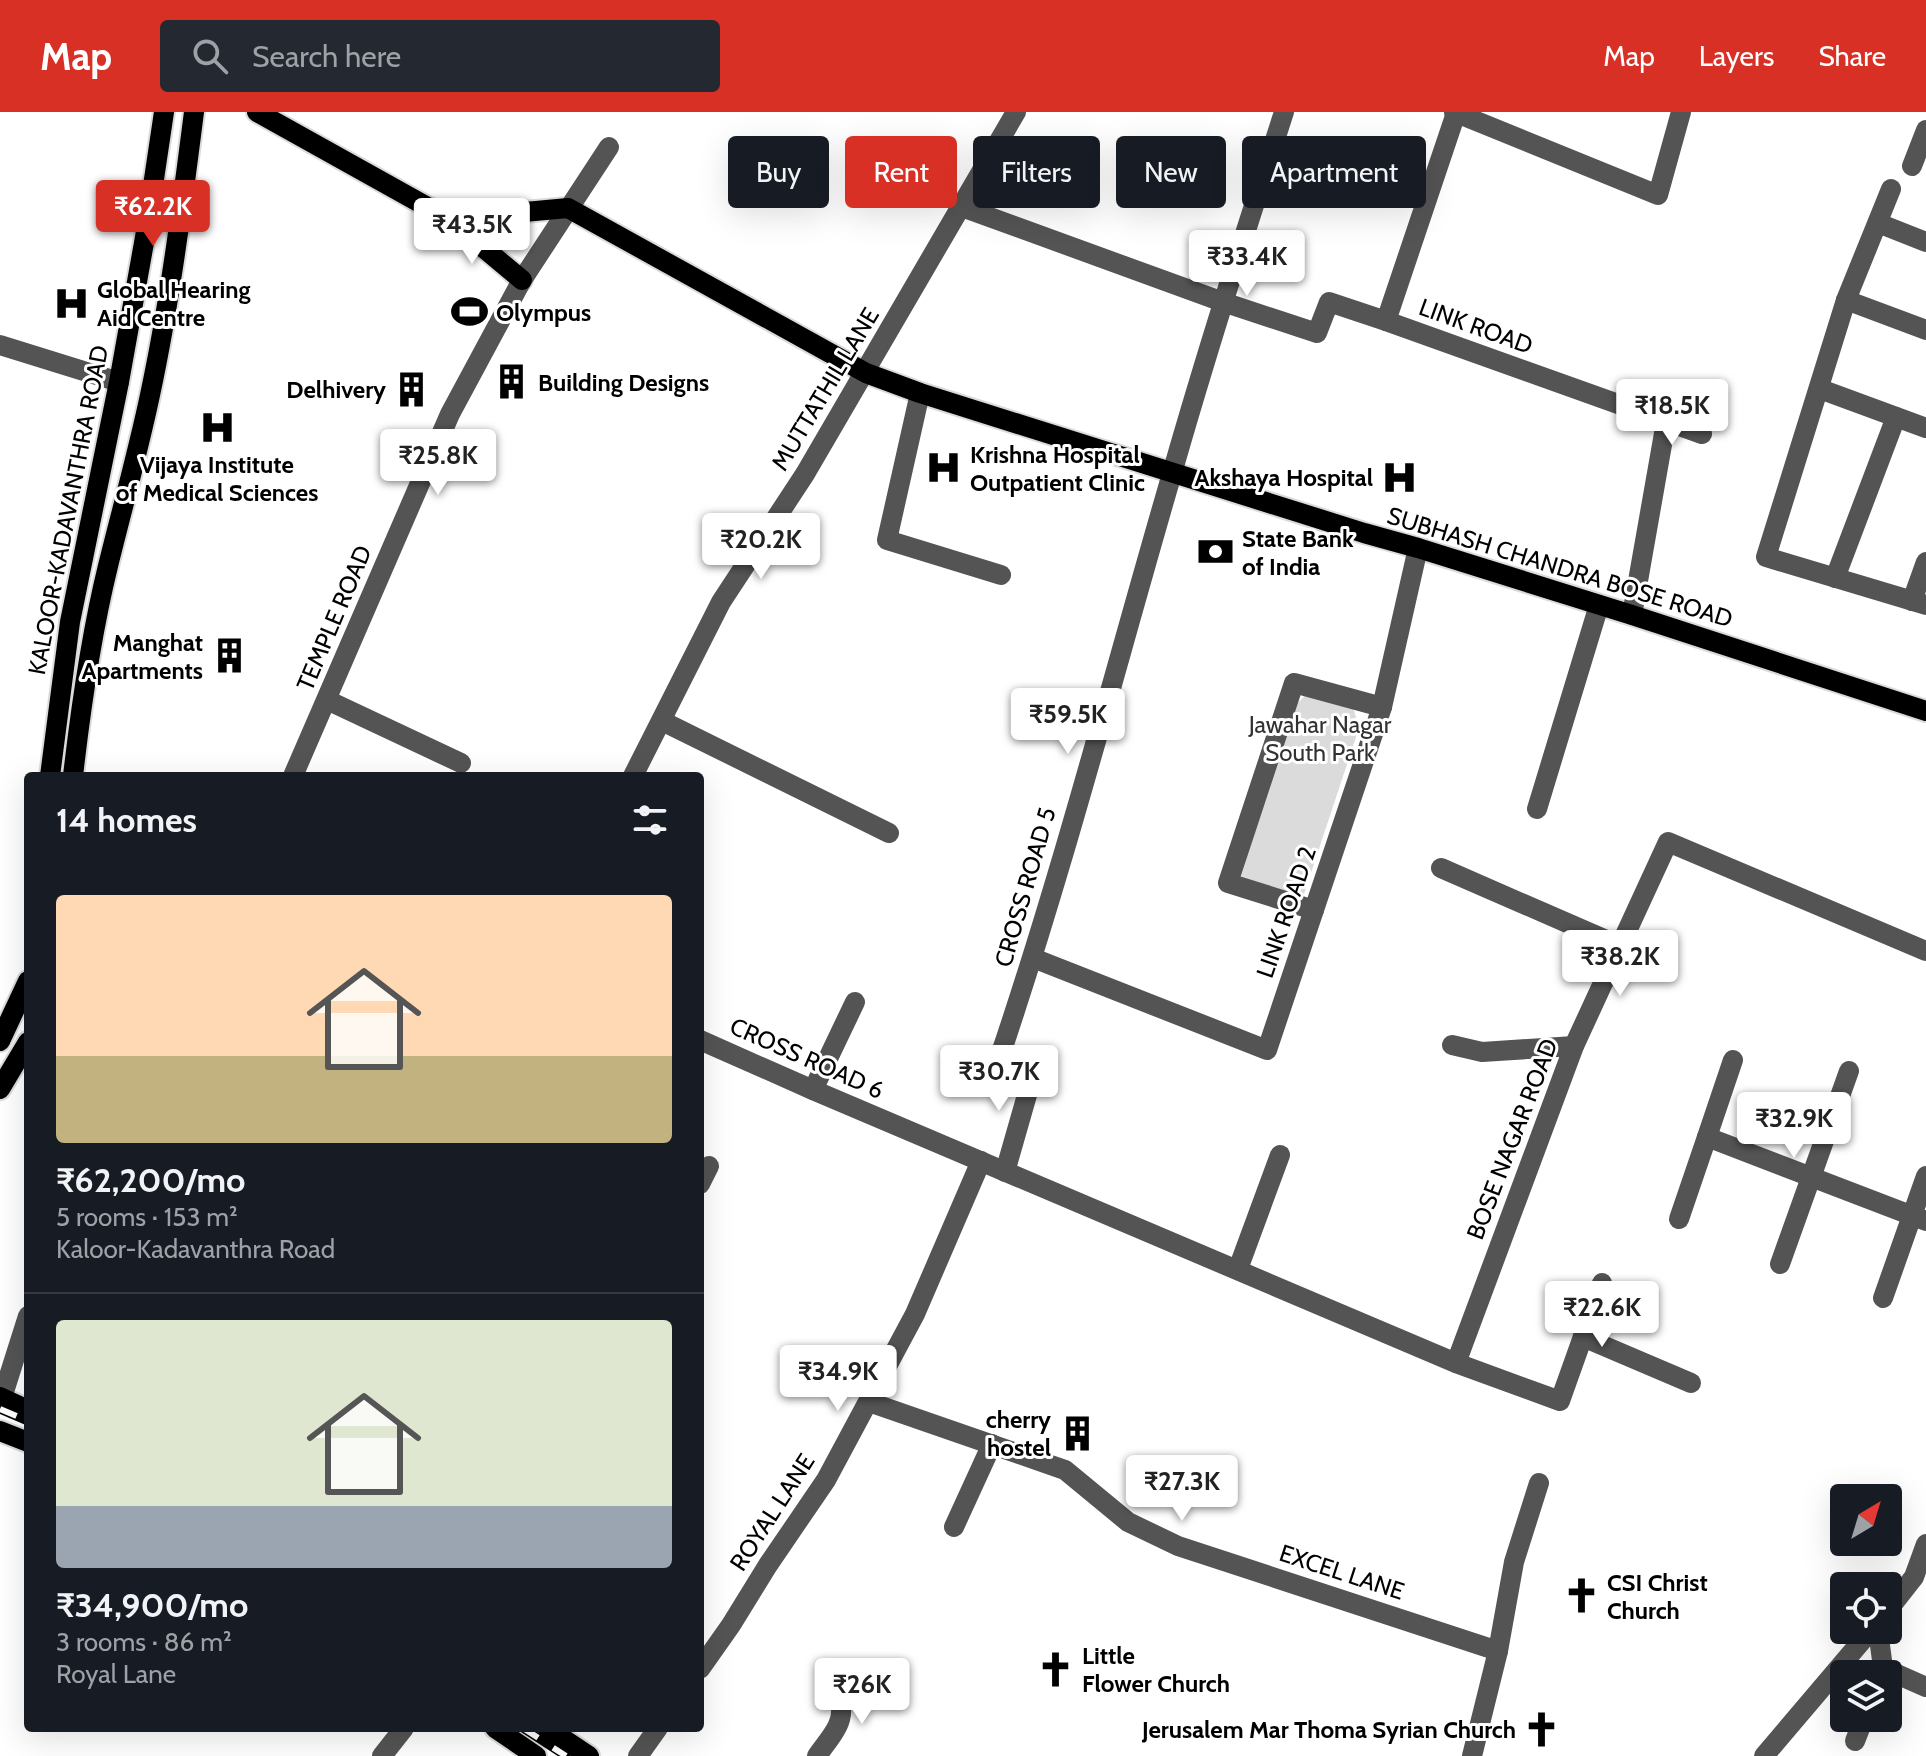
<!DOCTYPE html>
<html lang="en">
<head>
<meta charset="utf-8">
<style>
	:root { --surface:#171b24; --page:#242831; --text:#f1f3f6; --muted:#9ea1a6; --line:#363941; --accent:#d93025 }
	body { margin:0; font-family:Cabin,sans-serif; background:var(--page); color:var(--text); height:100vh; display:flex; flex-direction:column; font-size:30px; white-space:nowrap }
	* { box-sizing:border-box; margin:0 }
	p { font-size:26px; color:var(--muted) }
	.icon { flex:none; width:44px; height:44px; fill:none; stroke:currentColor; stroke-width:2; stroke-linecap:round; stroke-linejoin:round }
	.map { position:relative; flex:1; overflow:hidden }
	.sheet { position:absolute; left:24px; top:660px; width:680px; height:960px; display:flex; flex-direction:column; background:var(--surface); border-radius:8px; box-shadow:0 8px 32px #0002 }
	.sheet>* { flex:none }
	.hud { position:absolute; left:728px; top:24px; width:760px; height:72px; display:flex; gap:16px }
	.needle { width:52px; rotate:38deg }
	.tools { position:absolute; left:1830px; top:1372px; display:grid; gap:16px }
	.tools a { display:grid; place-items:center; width:72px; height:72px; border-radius:8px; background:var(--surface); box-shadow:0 8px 32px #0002; font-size:40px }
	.price { position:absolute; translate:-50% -68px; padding:0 18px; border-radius:8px; background:#fff; color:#222; font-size:26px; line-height:52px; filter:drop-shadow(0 2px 4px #0008) }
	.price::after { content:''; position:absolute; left:50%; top:48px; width:24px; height:18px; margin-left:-12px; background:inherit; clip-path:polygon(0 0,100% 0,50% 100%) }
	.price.selected { background:var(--accent); color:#fff }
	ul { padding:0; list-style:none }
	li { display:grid; align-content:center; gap:16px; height:424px; padding:0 32px }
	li+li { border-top:2px solid var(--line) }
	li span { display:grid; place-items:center; height:248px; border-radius:8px; color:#555 }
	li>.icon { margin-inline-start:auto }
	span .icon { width:144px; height:144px; fill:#fffc; stroke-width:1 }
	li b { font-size:34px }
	h2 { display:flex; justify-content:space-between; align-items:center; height:96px; padding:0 32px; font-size:34px }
	.chip { padding:0 28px; border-radius:8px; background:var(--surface); box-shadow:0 8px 32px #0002; font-size:28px; line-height:72px }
	.chip.selected { background:var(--accent); color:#fff }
	header { display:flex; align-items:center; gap:48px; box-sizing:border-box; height:112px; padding:0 40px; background:var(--accent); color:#fff }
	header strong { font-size:38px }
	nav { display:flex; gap:44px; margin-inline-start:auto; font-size:28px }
	.search { width:560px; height:72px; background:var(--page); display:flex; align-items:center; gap:20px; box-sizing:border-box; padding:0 28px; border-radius:8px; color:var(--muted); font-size:30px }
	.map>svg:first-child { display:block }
</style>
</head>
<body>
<header>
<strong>Map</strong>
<div class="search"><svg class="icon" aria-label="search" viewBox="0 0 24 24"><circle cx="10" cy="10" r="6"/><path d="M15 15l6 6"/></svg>Search here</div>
<nav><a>Map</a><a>Layers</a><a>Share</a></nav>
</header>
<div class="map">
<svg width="1926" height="1644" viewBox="0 0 1926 1644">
	<rect width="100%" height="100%" fill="#fff"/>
	<path fill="#dbdbdb" d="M1307,582L1353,595L1359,616L1303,785L1241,765L1293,595Z"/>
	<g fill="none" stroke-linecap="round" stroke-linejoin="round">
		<defs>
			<g id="major">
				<path d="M257,0L449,107L522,168"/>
				<path d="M449,107L568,96L866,261L920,281L1364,421L1418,436L1632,503L1926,599"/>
				<path d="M50,664L70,510L119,270L147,114L164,0"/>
				<path d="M73,664C81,594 91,523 108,454C122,397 138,340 150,283C170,190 182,94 194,0"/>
				<path d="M0,929L28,869"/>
				<path d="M0,977L28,930"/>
				<path d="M0,1285L28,1298"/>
				<path d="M0,1319L28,1330"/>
				<path d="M495,1616L536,1644"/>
				<path d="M547,1616L589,1644"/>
			</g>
		</defs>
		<use href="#major" stroke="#dbdbdb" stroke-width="24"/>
		<g stroke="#545454" stroke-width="20">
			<path d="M1454,0L1658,83L1681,0"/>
			<path d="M1456,1L1386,209L1702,322"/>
			<path d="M1912,54L1926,18"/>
			<path d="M1891,77L1846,188L1766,445L1926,493"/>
			<path d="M962,95L1223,190L1317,221L1329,190L1386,209"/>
			<path d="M1878,111L1926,130"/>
			<path d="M1846,188L1926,218"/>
			<path d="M0,233L119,270"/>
			<path d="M1820,277L1926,316"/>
			<path d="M920,281L887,428L1001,463"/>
			<path d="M1835,466L1896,305"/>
			<path d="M1912,489L1926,450"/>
			<path d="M1632,503L1666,310"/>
			<path d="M327,588L461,651"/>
			<path d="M662,609L889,721"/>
			<path d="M293,664L450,302L522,168L609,35"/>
			<path d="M633,664L721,490L805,362L1016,0"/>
			<path d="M1537,697L1599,493"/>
			<path d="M1441,756L1620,834"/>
			<path d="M1314,798L1228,771L1294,571L1382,595"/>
			<path d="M1033,846L1267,938L1382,595L1418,436"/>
			<path d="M700,928L813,978L1456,1251L1560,1289L1602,1171"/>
			<path d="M1452,933L1482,940L1574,934"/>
			<path d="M1733,948L1707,1025L1926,1109"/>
			<path d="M813,978L855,890"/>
			<path d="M1005,1060L1027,983L1001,941C1065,751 1115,557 1171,365C1206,242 1245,121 1284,0"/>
			<path d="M700,1072L709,1054"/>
			<path d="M1679,1107L1707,1025"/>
			<path d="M1780,1152L1849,959"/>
			<path d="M1238,1157L1280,1043"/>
			<path d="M1883,1186L1926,1064"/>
			<path d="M1583,1225L1691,1271"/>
			<path d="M1456,1251L1574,934L1668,730L1926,839"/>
			<path d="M2,1286L28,1204"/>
			<path d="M869,1290L1065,1358L1128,1410L1178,1434L1498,1539"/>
			<path d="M954,1415L992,1332"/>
			<path d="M1888,1498L1914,1465L1926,1432"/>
			<path d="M1878,1518L1883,1556L1881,1562"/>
			<path d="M1883,1556L1926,1575"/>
			<path d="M700,1557L731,1513L768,1453L826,1368L915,1202L981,1049"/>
			<path d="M1855,1629L1864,1606"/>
			<path d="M382,1644L404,1616"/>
			<path d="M638,1644L658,1616"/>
			<path d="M817,1644C827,1629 846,1611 840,1592L845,1582L863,1557"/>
			<path d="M1472,1644L1498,1539L1514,1450L1539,1371"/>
			<path d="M1764,1644L1871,1518"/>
		</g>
		<use href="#major" stroke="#000" stroke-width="20"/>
		<defs>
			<g id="rail">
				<path d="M0,1297L28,1309"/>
				<path d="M523,1616L566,1644"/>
			</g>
		</defs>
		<use href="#rail" stroke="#000" stroke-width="9"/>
		<use href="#rail" stroke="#fff" stroke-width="6" stroke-dasharray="18" stroke-linecap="butt"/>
	</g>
	<defs>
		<symbol id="hospital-bare" viewBox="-9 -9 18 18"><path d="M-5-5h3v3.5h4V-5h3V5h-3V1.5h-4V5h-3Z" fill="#000" stroke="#fff" stroke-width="2.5" paint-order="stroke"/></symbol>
		<symbol id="stadium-bare" viewBox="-9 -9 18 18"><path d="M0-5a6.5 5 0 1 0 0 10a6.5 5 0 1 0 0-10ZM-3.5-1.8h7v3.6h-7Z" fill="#000" stroke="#fff" stroke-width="2.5" paint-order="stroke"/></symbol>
		<symbol id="building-bare" viewBox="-9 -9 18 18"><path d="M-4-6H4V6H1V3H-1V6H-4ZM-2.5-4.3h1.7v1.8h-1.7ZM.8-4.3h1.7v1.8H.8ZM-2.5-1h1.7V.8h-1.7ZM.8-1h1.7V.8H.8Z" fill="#000" stroke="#fff" stroke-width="2.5" paint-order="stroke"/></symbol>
		<symbol id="bank-bare" viewBox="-9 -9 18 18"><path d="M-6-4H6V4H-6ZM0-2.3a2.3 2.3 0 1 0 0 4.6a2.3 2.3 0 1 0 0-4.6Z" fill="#000" stroke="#fff" stroke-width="2.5" paint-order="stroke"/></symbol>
		<symbol id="church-bare" viewBox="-9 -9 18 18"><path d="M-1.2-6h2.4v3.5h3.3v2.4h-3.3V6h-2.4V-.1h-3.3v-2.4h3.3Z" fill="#000" stroke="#fff" stroke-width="2.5" paint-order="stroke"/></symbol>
	</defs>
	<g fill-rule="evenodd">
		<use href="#hospital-bare" x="46" y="166" width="51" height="51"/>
		<use href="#stadium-bare" x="444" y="174" width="51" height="51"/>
		<use href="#building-bare" x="486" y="244" width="51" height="51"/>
		<use href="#building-bare" x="386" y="252" width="51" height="51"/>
		<use href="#hospital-bare" x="192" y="290" width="51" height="51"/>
		<use href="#hospital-bare" x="918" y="330" width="51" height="51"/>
		<use href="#hospital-bare" x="1374" y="340" width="51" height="51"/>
		<use href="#bank-bare" x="1190" y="414" width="51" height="51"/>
		<use href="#building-bare" x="204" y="518" width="51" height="51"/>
		<use href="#building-bare" x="1052" y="1296" width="51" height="51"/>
		<use href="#church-bare" x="1556" y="1458" width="51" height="51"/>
		<use href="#church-bare" x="1030" y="1532" width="51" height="51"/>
		<use href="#church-bare" x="1516" y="1592" width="51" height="51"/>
	</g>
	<g text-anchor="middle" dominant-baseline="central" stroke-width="6" stroke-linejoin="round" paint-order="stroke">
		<g font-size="24" font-weight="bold" fill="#000" stroke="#fff" text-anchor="start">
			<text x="97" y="177">Global Hearing<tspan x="97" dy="28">Aid Centre</tspan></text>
			<text x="496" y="200">Olympus</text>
			<text x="538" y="270">Building Designs</text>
			<text x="386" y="277" text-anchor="end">Delhivery</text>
			<text x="970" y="342">Krishna Hospital<tspan x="970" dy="28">Outpatient Clinic</tspan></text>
			<text x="217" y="352" text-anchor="middle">Vijaya Institute<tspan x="217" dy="28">of Medical Sciences</tspan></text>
			<text x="1373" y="365" text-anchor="end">Akshaya Hospital</text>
			<text x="1242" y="426">State Bank<tspan x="1242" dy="28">of India</tspan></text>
			<text x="203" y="530" text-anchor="end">Manghat<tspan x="203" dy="28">Apartments</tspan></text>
			<text x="1051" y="1307" text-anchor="end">cherry<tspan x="1051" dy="28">hostel</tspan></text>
			<text x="1607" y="1470">CSI Christ<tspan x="1607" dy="28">Church</tspan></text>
			<text x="1082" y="1543">Little<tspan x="1082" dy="28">Flower Church</tspan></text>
			<text x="1516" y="1617" text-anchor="end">Jerusalem Mar Thoma Syrian Church</text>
		</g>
		<g font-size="24" fill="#000" stroke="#fff">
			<text transform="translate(1476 214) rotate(20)">LINK ROAD</text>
			<text transform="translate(825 277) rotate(-59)">MUTTATHIL LANE</text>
			<text transform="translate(68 398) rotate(-79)">KALOOR-KADAVANTHRA ROAD</text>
			<text transform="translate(1560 455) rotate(17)">SUBHASH CHANDRA BOSE ROAD</text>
			<text transform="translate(334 506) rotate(-67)">TEMPLE ROAD</text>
			<text transform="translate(1025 775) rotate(-74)">CROSS ROAD 5</text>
			<text transform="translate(1286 800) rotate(-71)">LINK ROAD 2</text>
			<text transform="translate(807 946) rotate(24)">CROSS ROAD 6</text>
			<text transform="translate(1512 1027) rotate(-69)">BOSE NAGAR ROAD</text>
			<text transform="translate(772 1400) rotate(-57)">ROYAL LANE</text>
			<text transform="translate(1342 1460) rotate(18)">EXCEL LANE</text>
		</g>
		<g font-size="24" fill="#323232" stroke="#fff">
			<text x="1320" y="612">Jawahar Nagar<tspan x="1320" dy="28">South Park</tspan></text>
		</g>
	</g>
</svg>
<div class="tools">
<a><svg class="needle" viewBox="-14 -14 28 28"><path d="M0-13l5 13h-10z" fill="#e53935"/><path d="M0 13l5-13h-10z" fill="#9ea1a6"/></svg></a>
<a><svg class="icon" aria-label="locate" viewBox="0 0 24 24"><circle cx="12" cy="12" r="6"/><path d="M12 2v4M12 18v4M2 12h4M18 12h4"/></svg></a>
<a><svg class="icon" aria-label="layers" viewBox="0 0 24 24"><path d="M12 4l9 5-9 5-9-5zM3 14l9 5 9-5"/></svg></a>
</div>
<b class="price selected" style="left:153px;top:136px">₹62.2K</b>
<b class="price" style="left:472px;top:154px">₹43.5K</b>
<b class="price" style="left:1247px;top:186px">₹33.4K</b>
<b class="price" style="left:1672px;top:335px">₹18.5K</b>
<b class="price" style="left:438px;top:385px">₹25.8K</b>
<b class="price" style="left:761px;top:469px">₹20.2K</b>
<b class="price" style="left:1068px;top:644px">₹59.5K</b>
<b class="price" style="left:1620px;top:886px">₹38.2K</b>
<b class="price" style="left:999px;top:1001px">₹30.7K</b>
<b class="price" style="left:1794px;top:1048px">₹32.9K</b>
<b class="price" style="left:1602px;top:1237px">₹22.6K</b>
<b class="price" style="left:838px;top:1301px">₹34.9K</b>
<b class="price" style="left:1182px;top:1411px">₹27.3K</b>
<b class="price" style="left:862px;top:1614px">₹26K</b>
<div class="hud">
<a class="chip">Buy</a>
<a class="chip selected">Rent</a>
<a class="chip">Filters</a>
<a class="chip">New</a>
<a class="chip">Apartment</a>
</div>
<section class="sheet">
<h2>14 homes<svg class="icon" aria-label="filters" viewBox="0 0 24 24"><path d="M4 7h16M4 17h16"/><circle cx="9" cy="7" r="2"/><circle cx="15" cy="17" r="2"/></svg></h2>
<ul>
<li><span style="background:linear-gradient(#ffd9b3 65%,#c2b280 0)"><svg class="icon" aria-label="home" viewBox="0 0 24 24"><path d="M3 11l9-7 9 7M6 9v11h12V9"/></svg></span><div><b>₹62,200/mo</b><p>5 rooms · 153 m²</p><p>Kaloor-Kadavanthra Road</p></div></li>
<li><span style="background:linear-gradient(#dfe7d0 75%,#9aa5b1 0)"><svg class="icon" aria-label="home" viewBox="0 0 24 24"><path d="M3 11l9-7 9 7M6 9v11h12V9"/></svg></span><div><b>₹34,900/mo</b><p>3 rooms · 86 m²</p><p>Royal Lane</p></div></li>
</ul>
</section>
</div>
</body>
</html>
